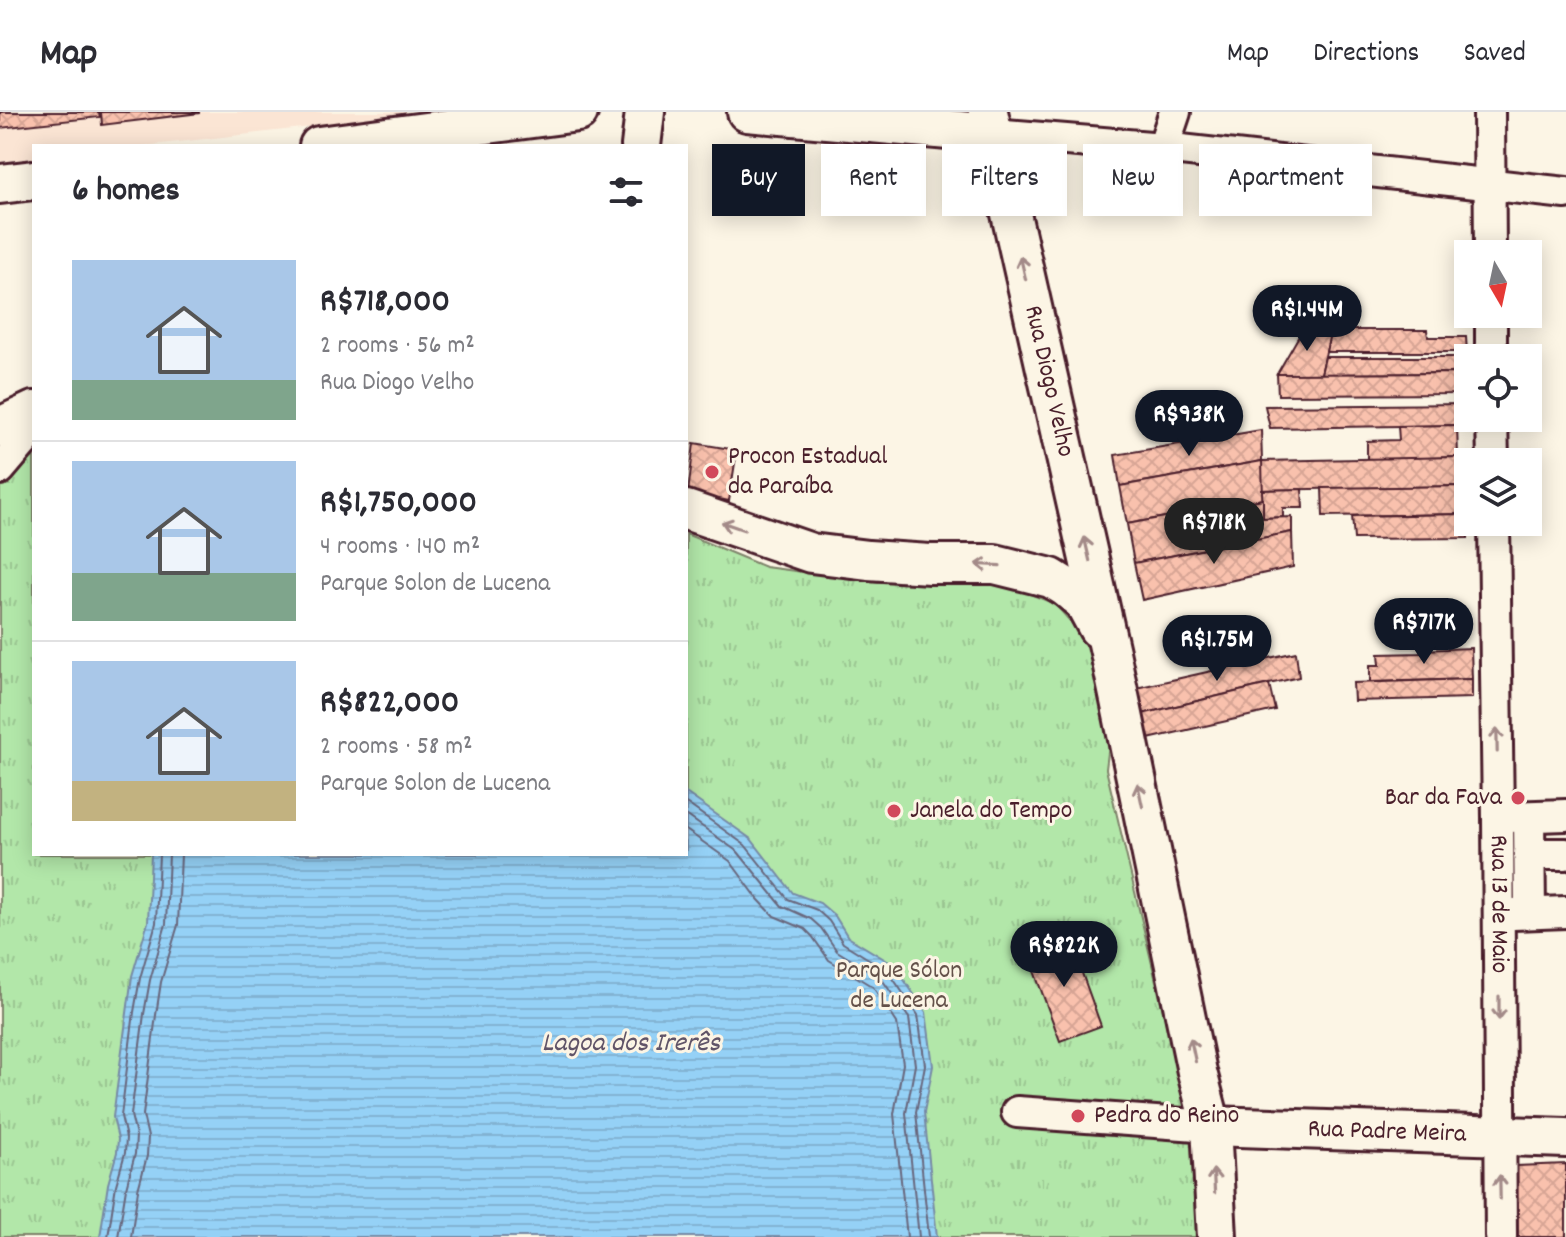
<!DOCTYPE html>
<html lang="en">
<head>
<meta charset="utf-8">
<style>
	:root { --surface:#fff; --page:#f2f2f3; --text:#2b2b33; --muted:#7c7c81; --line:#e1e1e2; --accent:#111827 }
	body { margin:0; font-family:Dekko,sans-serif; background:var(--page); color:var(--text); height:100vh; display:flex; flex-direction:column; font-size:30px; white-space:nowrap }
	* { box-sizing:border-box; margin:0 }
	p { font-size:26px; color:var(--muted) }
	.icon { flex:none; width:44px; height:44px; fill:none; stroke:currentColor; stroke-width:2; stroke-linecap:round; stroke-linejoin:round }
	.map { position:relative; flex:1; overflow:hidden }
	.side { position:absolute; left:32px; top:32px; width:656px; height:712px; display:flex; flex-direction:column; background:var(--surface); border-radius:0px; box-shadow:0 4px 20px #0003 }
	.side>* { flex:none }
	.top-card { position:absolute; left:712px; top:32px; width:734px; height:72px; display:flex; gap:16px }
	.needle { width:52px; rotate:171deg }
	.tools { position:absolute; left:1454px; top:128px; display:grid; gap:16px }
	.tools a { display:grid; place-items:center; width:88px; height:88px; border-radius:0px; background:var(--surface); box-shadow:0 4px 20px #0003; font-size:40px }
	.price { position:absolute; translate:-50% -68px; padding:0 18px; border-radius:28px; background:var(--accent); color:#fff; font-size:26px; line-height:52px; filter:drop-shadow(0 2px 4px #0008) }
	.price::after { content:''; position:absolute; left:50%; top:48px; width:24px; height:18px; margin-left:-12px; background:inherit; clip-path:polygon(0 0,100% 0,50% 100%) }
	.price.on { background:#222; color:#fff }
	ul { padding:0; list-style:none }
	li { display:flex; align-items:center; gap:24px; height:200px; padding:0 40px }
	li+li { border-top:2px solid var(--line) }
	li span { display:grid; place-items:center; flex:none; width:224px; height:160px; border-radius:0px; color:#555 }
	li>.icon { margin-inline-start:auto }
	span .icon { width:96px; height:96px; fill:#fffc; stroke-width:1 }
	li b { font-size:34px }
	h2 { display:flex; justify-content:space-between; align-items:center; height:96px; padding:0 40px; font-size:34px }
	.chip { padding:0 28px; border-radius:0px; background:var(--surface); box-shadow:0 4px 20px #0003; font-size:28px; line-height:72px }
	.chip.on { background:var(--accent); color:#fff }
	header { display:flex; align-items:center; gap:48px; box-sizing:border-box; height:112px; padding:0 40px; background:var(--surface); border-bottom:2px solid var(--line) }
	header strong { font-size:38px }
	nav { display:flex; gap:44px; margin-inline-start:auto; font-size:28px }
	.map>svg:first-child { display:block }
</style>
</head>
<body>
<header>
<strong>Map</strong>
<nav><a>Map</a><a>Directions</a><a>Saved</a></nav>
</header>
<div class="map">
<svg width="1566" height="1125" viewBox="0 0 1566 1125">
	<defs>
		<pattern id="park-tufts" width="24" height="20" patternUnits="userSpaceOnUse" patternTransform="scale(2)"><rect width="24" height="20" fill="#b2e7a9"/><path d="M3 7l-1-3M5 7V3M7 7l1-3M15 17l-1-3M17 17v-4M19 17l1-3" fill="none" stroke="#9bc692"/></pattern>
		<pattern id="water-rules" width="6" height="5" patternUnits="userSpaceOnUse" patternTransform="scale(2)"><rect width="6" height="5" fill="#95d1f6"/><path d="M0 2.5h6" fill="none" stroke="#82b3d3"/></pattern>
		<pattern id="building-cross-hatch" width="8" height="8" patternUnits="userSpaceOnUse" patternTransform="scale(2)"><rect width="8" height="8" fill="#f9c1ad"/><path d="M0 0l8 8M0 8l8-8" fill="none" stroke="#d7a595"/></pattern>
	</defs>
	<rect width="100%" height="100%" fill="#fcf5e5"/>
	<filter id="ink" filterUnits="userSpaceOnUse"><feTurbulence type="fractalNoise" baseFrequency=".0125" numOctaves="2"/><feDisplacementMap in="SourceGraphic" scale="16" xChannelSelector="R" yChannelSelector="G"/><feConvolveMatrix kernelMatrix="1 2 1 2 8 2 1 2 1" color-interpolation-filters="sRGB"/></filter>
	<g filter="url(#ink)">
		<path fill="#fbe5d4" d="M0,0H442L143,34H34V46L0,50Z"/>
		<path fill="url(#park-tufts)" stroke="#7e836a" stroke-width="2" d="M34,307V742H686V422L765,455L879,470H939L982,464L1008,473L1055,492L1091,533L1104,585L1109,632L1106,657L1200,1056L1201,1125H0V319Z"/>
		<path fill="url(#water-rules)" stroke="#778aa5" stroke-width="2" d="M686,681L751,727L793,781L820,791L835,804L848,825L894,853L926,900L933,954L924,1000L937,1125H100L108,1072L117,1040L118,1027L113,1005L132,864L148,810L151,742H686Z"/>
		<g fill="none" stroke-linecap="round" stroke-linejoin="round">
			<g stroke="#68667c" stroke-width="2">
				<path d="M686,691L745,733L788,787L817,798L829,809L843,831L888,859L918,903L925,953L916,1000L929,1125"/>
				<path d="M686,703L738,740L782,794L811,807L821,816L837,839L881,866L909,906L915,953L906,1001L919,1125"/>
				<path d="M686,718L730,749L758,787L774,804L805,817L812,824L829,848L873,875L897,911L903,952L894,1002L907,1125"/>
				<path d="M108,1125L116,1073L125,1041L126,1026L121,1004L134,900L140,866L156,811L159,742"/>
				<path d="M118,1125L126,1076L135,1042L136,1024L131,1003L144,902L150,868L166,812L169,742"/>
				<path d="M131,1125L138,1078L147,1044L148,1025L143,1003L156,903L161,870L178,813L181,742"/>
			</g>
		</g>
		<g fill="url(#building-cross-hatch)" stroke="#4a1f2b" stroke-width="2">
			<path d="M0,0H99L100,5L0,16Z"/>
			<path d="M101,0H199V1L102,13Z"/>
			<path d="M1304,215L1331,218L1321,262H1277Z"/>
			<path d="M1331,218H1427L1428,225H1466L1467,240H1326Z"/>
			<path d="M1325,245H1466L1467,261L1321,262Z"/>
			<path d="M1467,261V282L1278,283L1277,262Z"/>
			<path d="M1466,292L1467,313L1270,316L1265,294Z"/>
			<path d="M1457,313L1458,345L1367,348V329L1399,328L1398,314Z"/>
			<path d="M1261,318L1262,349L1120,374L1115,343Z"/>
			<path d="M694,331L737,338L729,389L688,381Z"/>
			<path d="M1458,345L1459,374L1262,378V349Z"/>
			<path d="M1262,349L1263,387L1127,412L1120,374Z"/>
			<path d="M1468,374V402L1323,404L1322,376Z"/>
			<path d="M1302,377L1303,396H1283V405L1263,406L1262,378Z"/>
			<path d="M1263,387V406L1292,405V420L1134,451L1127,412Z"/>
			<path d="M1468,402V426L1354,427L1352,404Z"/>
			<path d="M1292,420L1293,455L1142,488L1134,451Z"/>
			<path d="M1471,536L1472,567L1370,570V553H1380L1379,542L1421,541L1420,538Z"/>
			<path d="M1296,540L1299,565L1142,602L1136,576Z"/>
			<path d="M1472,567V586L1354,589L1353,571Z"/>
			<path d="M1269,572L1275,598L1148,627L1142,602Z"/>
			<path d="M1069,825L1101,914L1060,929L1027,840Z"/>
			<path d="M1566,1052V1125H1518L1516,1054Z"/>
		</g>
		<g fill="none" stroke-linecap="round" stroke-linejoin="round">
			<defs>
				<g id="minor">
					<path d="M1489,0L1490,142"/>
					<path d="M993,22L1163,36L1566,81"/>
					<path d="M1163,36L1175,0"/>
					<path d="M1491,202V246"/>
					<path d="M1492,306L1493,350"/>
					<path d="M0,357L34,317"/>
					<path id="s1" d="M1494,410L1498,706L1501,1125"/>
					<path d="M1508,705L1566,703"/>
					<path d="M1529,705L1530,801"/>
					<path d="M1529,742H1566"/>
					<path d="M1513,802L1566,800"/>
					<path d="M1017,1000L1211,1014"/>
				</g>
				<g id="major">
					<path d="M747,0L993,22"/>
					<path id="s2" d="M988,0L1110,540L1197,960L1211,1014L1217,1125"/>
					<path d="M319,34L578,0"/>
					<path d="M641,34L645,0"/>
					<path d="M0,72L34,68"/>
					<path d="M0,315L34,299"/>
					<path d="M686,398L811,441L868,448L930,452H995L1051,466L1067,476L1084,490L1098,516"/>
					<path id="s3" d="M1211,1014L1566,1026"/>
				</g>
			</defs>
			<use href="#minor" stroke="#4a1f2b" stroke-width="36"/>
			<use href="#major" stroke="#4a1f2b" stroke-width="44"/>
			<use href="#minor" stroke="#fcf5e5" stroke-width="30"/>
			<use href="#major" stroke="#fcf5e5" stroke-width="38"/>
		</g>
		<defs><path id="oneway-shaft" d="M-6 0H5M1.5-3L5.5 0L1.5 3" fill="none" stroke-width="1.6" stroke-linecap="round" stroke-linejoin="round" transform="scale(2)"/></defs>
		<g stroke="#a38a88">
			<use href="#oneway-shaft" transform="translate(1023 156) rotate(-103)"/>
			<use href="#oneway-shaft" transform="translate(733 414) rotate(-161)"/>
			<use href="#oneway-shaft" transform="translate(1087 437) rotate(-103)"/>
			<use href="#oneway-shaft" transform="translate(988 453) rotate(-177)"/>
			<use href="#oneway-shaft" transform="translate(1497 628) rotate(-91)"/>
			<use href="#oneway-shaft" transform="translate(1140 683) rotate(-102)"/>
			<use href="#oneway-shaft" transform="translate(1499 896) rotate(90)"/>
			<use href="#oneway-shaft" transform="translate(1193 938) rotate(-102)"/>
			<use href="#oneway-shaft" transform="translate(1214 1069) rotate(-93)"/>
			<use href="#oneway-shaft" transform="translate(1500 1075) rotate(-91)"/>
		</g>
	</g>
	<g fill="#d1495b" stroke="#fcf5e5" stroke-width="3">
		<circle cx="712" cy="360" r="8"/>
		<circle cx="1518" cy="686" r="8"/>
		<circle cx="894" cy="699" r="8"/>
		<circle cx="1078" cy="1004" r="8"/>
	</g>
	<g text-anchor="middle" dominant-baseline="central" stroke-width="6" stroke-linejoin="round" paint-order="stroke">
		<g font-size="26" fill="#4a1f2b" stroke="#fcf5e5">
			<text stroke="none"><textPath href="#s2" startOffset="276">Rua Diogo Velho</textPath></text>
			<text stroke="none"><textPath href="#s1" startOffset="382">Rua 13 de Maio</textPath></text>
			<text stroke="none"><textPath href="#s3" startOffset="176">Rua Padre Meira</textPath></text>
		</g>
		<g font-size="26" fill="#4a1f2b" stroke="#fcf5e5" text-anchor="start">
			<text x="728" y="345">Procon Estadual<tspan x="728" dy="30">da Paraíba</tspan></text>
			<text x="1502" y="686" text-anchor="end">Bar da Fava</text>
			<text x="910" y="699">Janela do Tempo</text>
			<text x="1094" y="1004">Pedra do Reino</text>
		</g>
		<g font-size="26" fill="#64514a" stroke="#fcf5e5">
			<text x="899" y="859">Parque Sólon<tspan x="899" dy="30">de Lucena</tspan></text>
		</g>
		<g font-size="28" font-style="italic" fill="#605468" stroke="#fcf5e5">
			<text x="631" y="933">Lagoa dos Irerês</text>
		</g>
	</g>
</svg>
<div class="tools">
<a><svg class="needle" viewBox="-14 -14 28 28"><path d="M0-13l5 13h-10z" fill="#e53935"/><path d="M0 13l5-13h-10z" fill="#7c7c81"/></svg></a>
<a><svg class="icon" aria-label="locate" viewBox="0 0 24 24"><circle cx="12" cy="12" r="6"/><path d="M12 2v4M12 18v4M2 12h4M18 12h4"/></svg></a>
<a><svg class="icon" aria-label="layers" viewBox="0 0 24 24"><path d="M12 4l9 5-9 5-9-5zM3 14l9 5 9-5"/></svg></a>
</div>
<b class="price" style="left:1307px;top:241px">R$1.44M</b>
<b class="price" style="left:1189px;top:346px">R$938K</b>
<b class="price on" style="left:1214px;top:454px">R$718K</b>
<b class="price" style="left:1424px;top:554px">R$717K</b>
<b class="price" style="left:1217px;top:571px">R$1.75M</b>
<b class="price" style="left:1064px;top:877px">R$822K</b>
<div class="top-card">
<a class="chip on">Buy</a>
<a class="chip">Rent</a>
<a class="chip">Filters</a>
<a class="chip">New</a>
<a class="chip">Apartment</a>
</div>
<section class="side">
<h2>6 homes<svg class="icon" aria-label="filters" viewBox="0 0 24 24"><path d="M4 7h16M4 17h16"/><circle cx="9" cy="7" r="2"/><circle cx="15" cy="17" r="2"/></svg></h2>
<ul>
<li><span style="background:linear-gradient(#a9c7e8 75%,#7fa58c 0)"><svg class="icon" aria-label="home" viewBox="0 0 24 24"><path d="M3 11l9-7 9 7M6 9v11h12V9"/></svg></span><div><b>R$718,000</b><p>2 rooms · 56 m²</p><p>Rua Diogo Velho</p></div></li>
<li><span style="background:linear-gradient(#a9c7e8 70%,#7fa58c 0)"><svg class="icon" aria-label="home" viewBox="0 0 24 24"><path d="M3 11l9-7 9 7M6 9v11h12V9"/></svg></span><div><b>R$1,750,000</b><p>4 rooms · 140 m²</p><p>Parque Solon de Lucena</p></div></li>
<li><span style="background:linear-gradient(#a9c7e8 75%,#c2b280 0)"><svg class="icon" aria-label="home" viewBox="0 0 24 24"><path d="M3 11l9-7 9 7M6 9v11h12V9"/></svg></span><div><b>R$822,000</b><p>2 rooms · 58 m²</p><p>Parque Solon de Lucena</p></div></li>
</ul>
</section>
</div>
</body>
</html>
